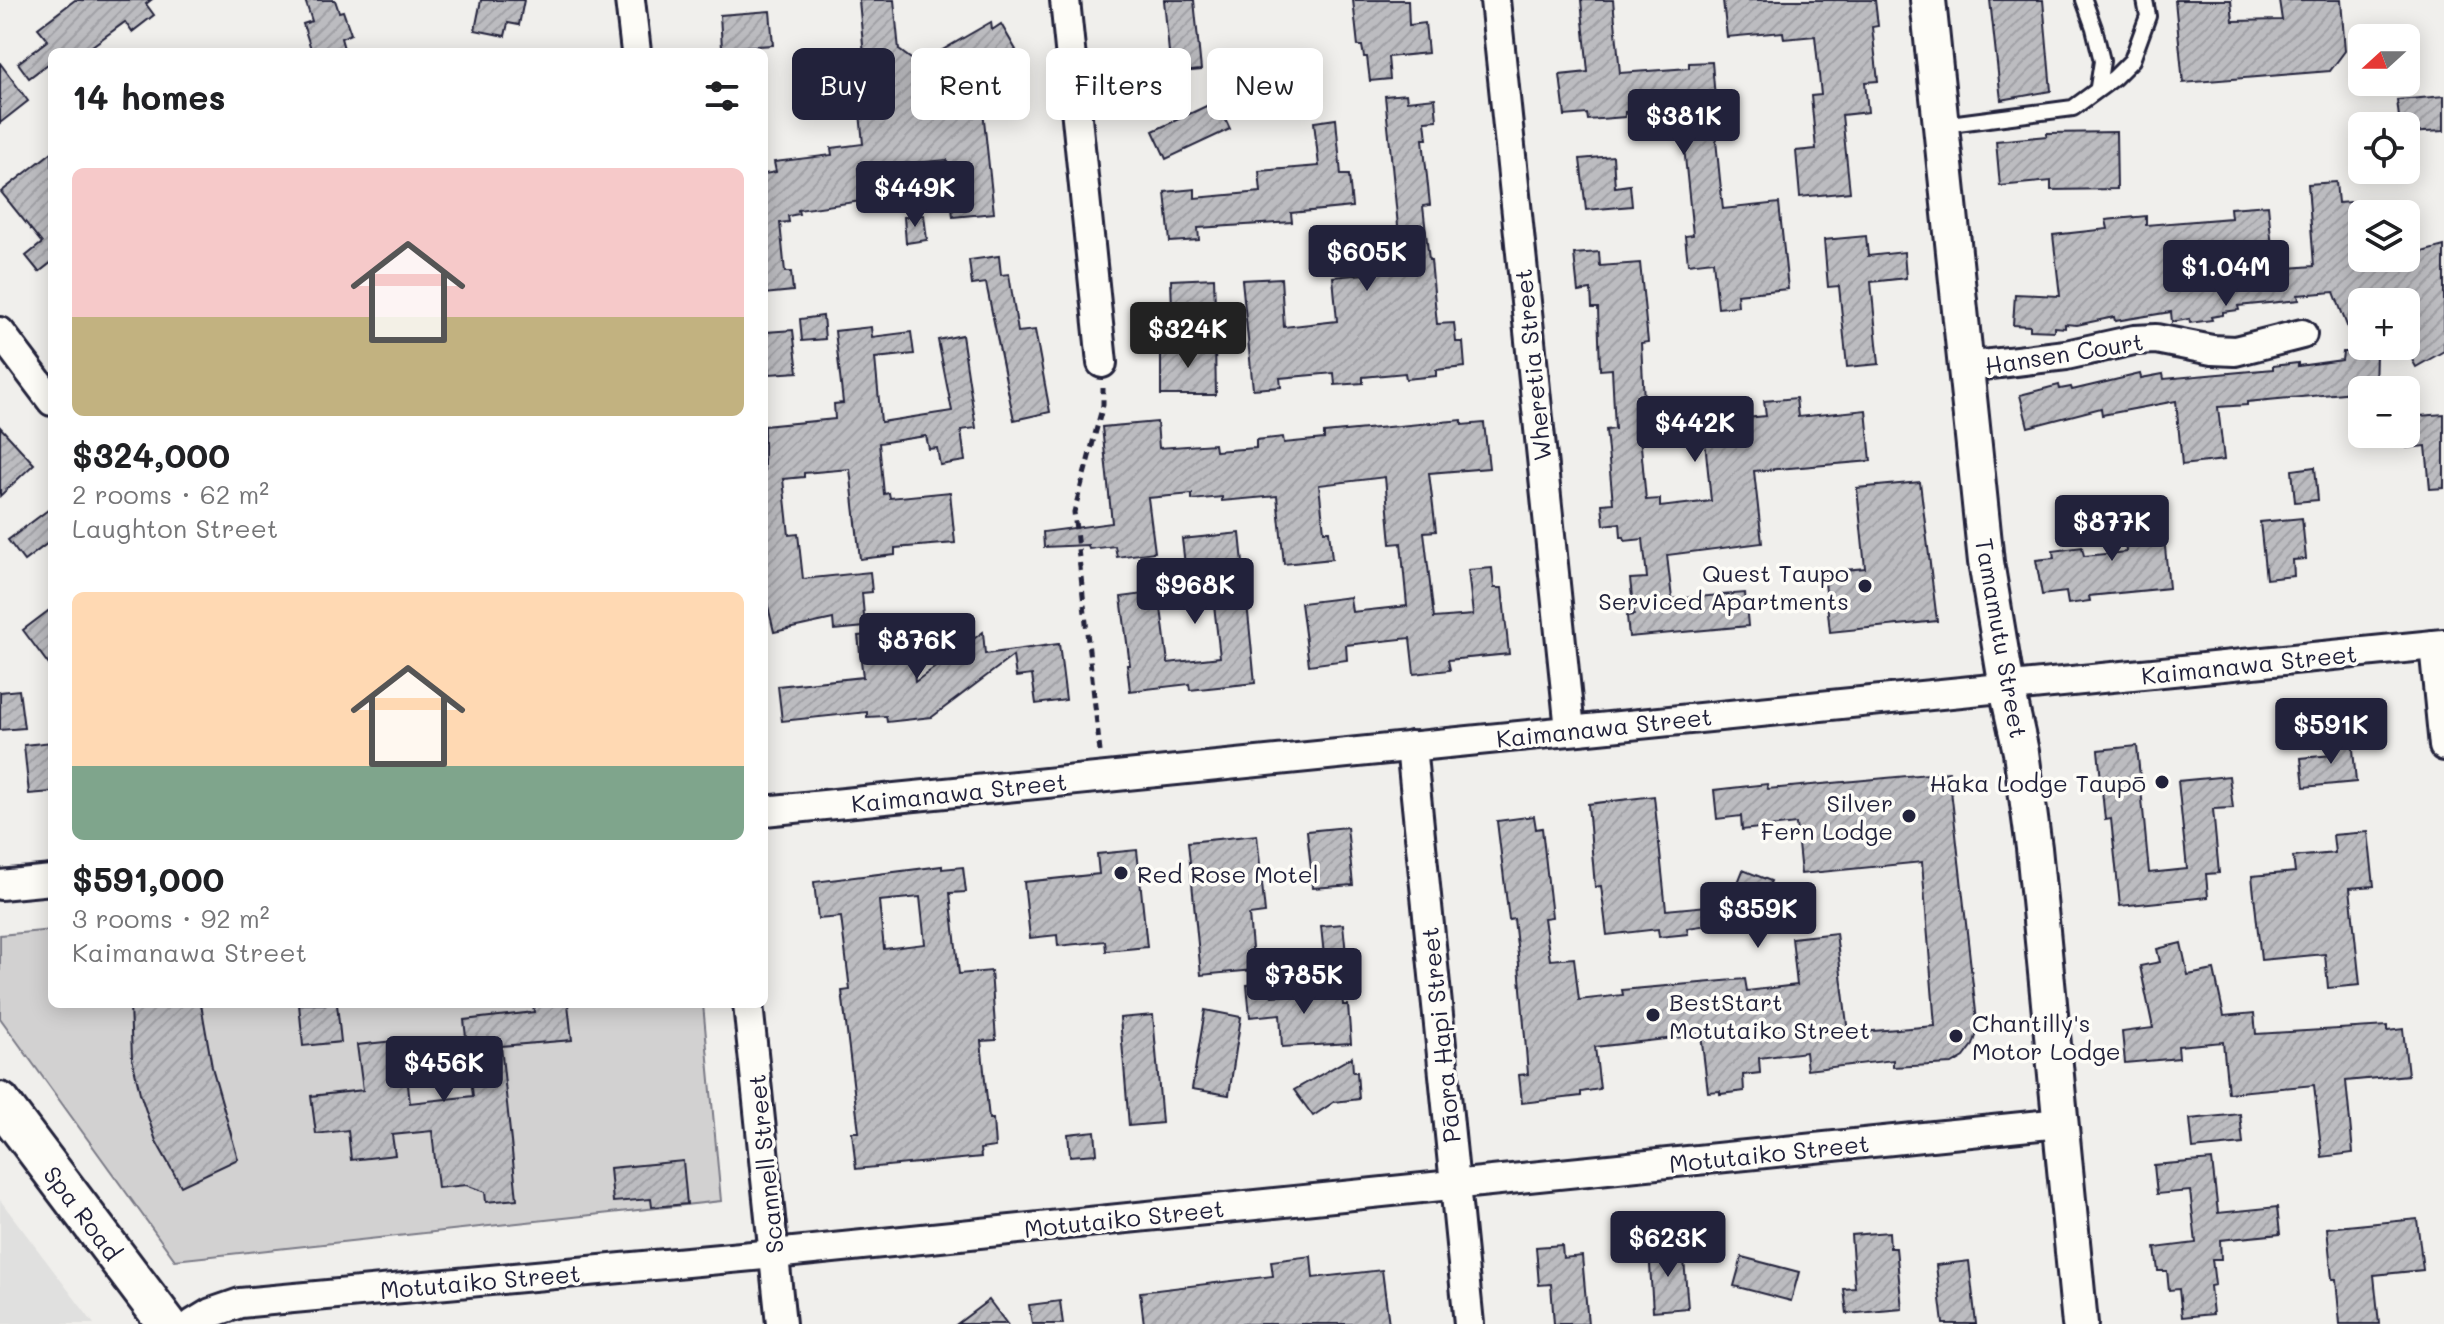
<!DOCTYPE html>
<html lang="en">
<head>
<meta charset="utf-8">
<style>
	:root { --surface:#fff; --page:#f2f2f2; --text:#202124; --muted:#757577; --accent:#22223b }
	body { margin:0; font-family:Mali,sans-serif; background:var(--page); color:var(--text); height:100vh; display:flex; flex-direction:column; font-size:30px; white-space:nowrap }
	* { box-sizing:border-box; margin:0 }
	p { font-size:26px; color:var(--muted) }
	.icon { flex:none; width:44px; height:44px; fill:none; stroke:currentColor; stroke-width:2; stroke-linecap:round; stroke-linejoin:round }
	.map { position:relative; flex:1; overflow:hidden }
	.details { position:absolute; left:48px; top:48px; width:720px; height:960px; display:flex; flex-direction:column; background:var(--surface); border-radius:12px; box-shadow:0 4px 20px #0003 }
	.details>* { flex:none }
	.top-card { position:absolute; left:792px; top:48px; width:760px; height:72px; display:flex; gap:16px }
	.needle { width:52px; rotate:249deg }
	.buttons { position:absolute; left:2348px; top:24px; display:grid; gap:16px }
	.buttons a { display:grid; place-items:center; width:72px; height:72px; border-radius:12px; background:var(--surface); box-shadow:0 4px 20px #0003; font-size:40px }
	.price { position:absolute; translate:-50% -68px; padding:0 18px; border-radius:8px; background:var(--accent); color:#fff; font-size:26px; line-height:52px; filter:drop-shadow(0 2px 4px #0008) }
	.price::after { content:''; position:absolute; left:50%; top:48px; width:24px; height:18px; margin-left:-12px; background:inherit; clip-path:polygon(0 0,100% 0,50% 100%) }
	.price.selected { background:#222; color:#fff }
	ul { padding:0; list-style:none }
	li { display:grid; align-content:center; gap:16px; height:424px; padding:0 24px }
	li span { display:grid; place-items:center; height:248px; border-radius:12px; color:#555 }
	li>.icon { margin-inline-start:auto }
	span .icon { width:144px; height:144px; fill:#fffc; stroke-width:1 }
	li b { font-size:34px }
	h2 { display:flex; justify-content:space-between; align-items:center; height:96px; padding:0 24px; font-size:34px }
	.chip { padding:0 28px; border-radius:12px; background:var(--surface); box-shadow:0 4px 20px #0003; font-size:28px; line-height:72px }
	.chip.selected { background:var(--accent); color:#fff }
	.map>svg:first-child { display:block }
</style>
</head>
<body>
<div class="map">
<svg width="2444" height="1324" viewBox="0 0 2444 1324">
	<defs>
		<pattern id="building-hatch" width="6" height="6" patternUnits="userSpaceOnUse" patternTransform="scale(2)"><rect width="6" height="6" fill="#bcbcc0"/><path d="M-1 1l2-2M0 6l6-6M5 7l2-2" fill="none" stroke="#a1a1a6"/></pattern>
	</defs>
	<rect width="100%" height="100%" fill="#f0efec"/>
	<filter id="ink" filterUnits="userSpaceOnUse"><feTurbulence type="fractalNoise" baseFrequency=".0125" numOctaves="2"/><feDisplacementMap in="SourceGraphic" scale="16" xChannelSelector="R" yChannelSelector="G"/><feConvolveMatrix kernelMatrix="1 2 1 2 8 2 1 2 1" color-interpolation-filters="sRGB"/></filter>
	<g filter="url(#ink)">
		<path fill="#e0e0df" d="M0,1200L94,1324H0Z"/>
		<path fill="#d2d1d1" stroke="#7a7a86" stroke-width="2" d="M52,930V1004H703L721,1201L175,1260L0,1018V935Z"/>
		<g fill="url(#building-hatch)" stroke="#22223b" stroke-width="2" fill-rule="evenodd">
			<path d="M75,0H151L146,4L154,15L132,32L125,22L84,52H52V61L29,78L18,63L48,40L38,28Z"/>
			<path d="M305,0H335L339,12L343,11L351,34L341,38L345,52H312L303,24L312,21Z"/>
			<path d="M481,0H524L519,25L508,23L505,36L475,30Z"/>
			<path d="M859,0H894L899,50L918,64L991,22L992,30L1001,24L1016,50L975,74L980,82L994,213L953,217L947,160L858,168L862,201L798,210L799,214L788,216L789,222L780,223L785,272H791L793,291L764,294V174L776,172L774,162L832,155L831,148L863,144L860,113L869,112Z"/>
			<path d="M1164,0H1194L1201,70L1171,73Z"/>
			<path d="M1353,0H1408L1409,25L1425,23L1428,53L1388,57L1390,79L1370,81L1367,57H1364L1362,46H1358Z"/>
			<path d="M1581,0H1613L1620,73L1689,68V63L1712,62L1716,111H1713L1723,209L1779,203L1788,289L1737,294L1738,306L1718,308L1713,261L1688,264L1685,236L1693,235L1680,108L1625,112V117L1588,120L1587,114L1565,116L1560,75L1588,72Z"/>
			<path d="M1723,0H1875L1878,26L1872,27L1878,81L1865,82L1868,112L1842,115L1850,192L1800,197L1796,151L1816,149L1811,96L1821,95L1815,36L1784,39L1783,32L1727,37Z"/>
			<path d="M1990,0H2043L2051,91L2001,100Z"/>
			<path d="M2175,0H2231L2233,21L2282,20L2279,0H2341L2345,51L2330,71L2183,83Z"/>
			<path d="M770,11L773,45L722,48L720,15Z"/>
			<path d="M0,63L28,101L0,123Z"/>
			<path d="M1268,77L1270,100L1219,105L1230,129L1166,159L1153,131Z"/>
			<path d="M1406,94L1407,101L1435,98L1437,120L1425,121L1427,139H1423L1430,205L1423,206L1429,260H1431L1437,324L1454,323L1456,342H1463L1465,367L1436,370V376L1406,379L1405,373L1363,377V383L1335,385L1334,373L1280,378L1281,387L1253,389L1242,280L1281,278L1284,327L1337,321L1333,277L1374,273V269L1402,266L1385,96Z"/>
			<path d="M2444,96V131L2406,133V126H2400L2397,100Z"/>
			<path d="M1336,119L1341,175H1349L1352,207L1291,213L1292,222L1198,228L1199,240L1170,242L1165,192L1195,189V198L1261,192L1259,171L1319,166L1314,122Z"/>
			<path d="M2116,132L2117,189L2051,190V181L2000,186L1996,141L2047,136V133Z"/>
			<path d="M52,152V262L39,272L26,256L42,243L1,192Z"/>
			<path d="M1613,156L1615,187L1630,185L1632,206L1586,210L1580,159Z"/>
			<path d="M2336,182L2338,203L2350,202L2352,223H2362V268L2444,246V351L2416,367L2406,349V302H2380L2377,297V302H2362V352L2376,353L2375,390L2247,402V405L2218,407L2224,460L2182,465L2176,401L2102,415L2101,408L2028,427L2020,395L2059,385L2060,389L2071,387L2072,390L2140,374L2141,378L2163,374L2164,379L2273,369V366L2298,363V366L2342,360L2343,352H2357L2334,292L2298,295L2299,300L2238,306L2239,310L2223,312V315L2211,317L2212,320L2190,323L2189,319L2172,322L2171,312L2115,321L2114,317L2077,325L2065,324V328L2054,327V331L2030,330V326L2013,325L2015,294L2060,296L2053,235L2108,229L2106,220L2146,216V225L2231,218L2230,208L2268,205L2274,269L2314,266L2308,184Z"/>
			<path d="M924,215L927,240L906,243L904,217Z"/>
			<path d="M1866,236L1868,256L1904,252L1906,278L1871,282L1879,364L1847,367L1839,286L1828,287L1824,240Z"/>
			<path d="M1599,252L1600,266L1640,263L1648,342L1641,343L1644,401L1637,402L1646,500L1660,499V507L1711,501L1703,422L1766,416L1764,401L1796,398L1798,417L1866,410L1871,461L1754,471L1762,543L1667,555L1672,599L1745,593L1748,626L1629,637L1627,616L1634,615L1630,579L1647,578L1643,539L1625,541L1624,537H1621L1620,523L1604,525L1602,504L1613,503L1606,430L1615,429L1612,369L1600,370L1598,308H1592L1591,290L1578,292L1574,254Z"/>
			<path d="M999,256L1001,275L1009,274L1018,332L1035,330L1050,412L1014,420L986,283L972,285L969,260Z"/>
			<path d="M1214,278L1215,306L1172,308L1171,280Z"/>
			<path d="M823,316L825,339L802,341L800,319Z"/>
			<path d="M871,327L872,337L911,332L914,354L875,358L881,422L952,411L938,340L962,335L976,428L961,430L965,461L940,465L937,448L929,449L926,436L879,443L884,494L889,493L890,498L950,492L955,543L895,548V555L860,559L850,469L804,473V477L783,479L789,535L798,534L803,579L870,572L872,592L862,593L865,627L834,630L833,619L774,632L764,589V426L835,419L834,404L843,403L835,331Z"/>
			<path d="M793,330L798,372L770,374L766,332Z"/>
			<path d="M1161,344H1215L1216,395H1161Z"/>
			<path d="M2444,414V488L2430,489L2426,446L2406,448V417Z"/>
			<path d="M1462,420V425L1484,423L1489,468L1429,473L1436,531L1424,532L1434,618L1473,615L1468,570L1492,568L1494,588H1502L1509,654L1448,660L1450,670L1414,674L1410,638L1346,645L1347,660L1309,665L1301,603L1350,597L1352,612L1407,606L1401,543L1391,544L1385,477L1319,485L1324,531H1329L1332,559L1284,564L1277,496L1222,501V497L1192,500V494L1148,498L1155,552L1117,557L1115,546L1089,549L1088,545L1044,547L1043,532L1112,523L1102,427L1157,422L1159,448L1214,444L1215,451L1256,448V440L1283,437L1284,443L1324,439V433Z"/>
			<path d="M0,427L34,464L0,496Z"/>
			<path d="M2315,467L2318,500L2295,502L2292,470Z"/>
			<path d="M1920,482L1937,621L1830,632L1824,572L1865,568L1857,488Z"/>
			<path d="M2161,506L2169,588L2089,596L2090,601L2068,604L2066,592L2042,595L2036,560L2054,558L2053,551L2082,547L2084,556L2126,552L2122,510Z"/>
			<path d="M52,507V540L24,561L8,540Z"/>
			<path d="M2302,518L2306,559L2293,560L2294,576L2266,579L2260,522Z"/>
			<path d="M1240,533L1255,683L1190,690L1189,684L1130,691L1127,665H1130L1121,597L1159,592L1168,663L1220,657L1209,562L1185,565L1182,539Z"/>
			<path d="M52,608V669L23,630Z"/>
			<path d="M910,631L915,682L983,632L985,654L1059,644L1066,700L1036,704L1032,675L1016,677L1013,656L932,717L887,722L886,716L867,717V712L782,721L778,686L863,677L858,636Z"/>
			<path d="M19,690L24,728L0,730V692Z"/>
			<path d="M2352,738L2356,782L2304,787L2301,758L2332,755L2331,740Z"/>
			<path d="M52,742V792L29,794L24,745Z"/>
			<path d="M2137,746L2149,873L2187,869L2178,781L2229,776L2233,808L2213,809L2219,873L2206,874L2208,897L2120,906L2111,819L2105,820L2098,750Z"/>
			<path d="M1949,772L1978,1030L1973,1045L1964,1057L1952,1064L1893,1067V1060L1807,1070L1805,1052L1759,1058L1760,1073L1743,1075L1744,1091L1720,1094V1091L1708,1092L1701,1035L1595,1047L1600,1089L1581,1092V1096L1522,1103L1519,1075L1528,1074L1519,964L1514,919L1509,920L1497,821L1534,816L1536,829L1542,828L1552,917L1544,918L1550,960L1574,958L1579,1000L1623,995L1622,990L1745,979L1747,991L1797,985L1792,938L1836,933L1848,1033L1935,1026L1922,862L1801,874L1796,824L1742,830L1741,816L1717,819L1714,790L1767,784L1768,789Z"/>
			<path d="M1654,796L1666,910L1728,904V908L1743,870L1771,881L1755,920L1728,909L1730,922L1687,928L1688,934L1659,937L1658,929L1607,935L1601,886L1595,887L1588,804Z"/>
			<path d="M1347,827L1353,885L1313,888L1307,831Z"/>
			<path d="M2368,832L2374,886L2350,888L2360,985L2328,988L2325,954L2261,960L2252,876L2295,872L2293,857L2335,853L2333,835Z"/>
			<path d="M1257,835L1265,913L1249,915L1254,970L1201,975L1188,842Z"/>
			<path d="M1137,850L1147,947L1106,951L1105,941L1058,946L1057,935L1030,938L1024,882L1099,874L1097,854Z"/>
			<path d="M942,866V869L963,867L966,892L950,893L959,974L991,971L996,1040L981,1041L989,1119H993L995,1147L980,1149L981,1157L856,1169L852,1132H859L842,991L850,990L841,917L818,919L814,882ZM920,897L925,944L884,949L879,901Z"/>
			<path d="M1343,924L1346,954L1324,956L1321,926Z"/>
			<path d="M2181,943L2188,975L2214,970L2224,1016L2254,1013L2256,1034L2387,1026V1031L2403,1029L2408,1075L2346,1081L2353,1153L2322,1157L2314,1085L2228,1093L2223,1042L2178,1046L2179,1058L2125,1063L2122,1032L2153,1028L2140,966L2160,962L2157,949Z"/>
			<path d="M1271,983L1272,996L1342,992L1343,1005H1348L1351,1043L1282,1047L1280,1014L1250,1017L1247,985Z"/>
			<path d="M130,1004H201L212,1067L238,1159L181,1186L156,1141L140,1093L132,1058Z"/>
			<path d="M299,1004H337L341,1042L303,1046Z"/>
			<path d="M533,1004H568L572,1040L501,1046L517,1199L486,1202L485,1192L466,1185L438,1188L432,1131L392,1135L395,1155L351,1160L348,1130L316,1134L311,1096L363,1090L357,1045L403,1040L410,1103L473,1096L464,1020L534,1012Z"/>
			<path d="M1205,1010L1241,1017L1229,1095L1192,1089Z"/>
			<path d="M1153,1015L1162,1123L1129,1126L1120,1018Z"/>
			<path d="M1352,1057L1353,1072H1357L1359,1099L1334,1102L1313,1116L1294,1090Z"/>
			<path d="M2240,1114L2243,1144L2193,1149L2190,1119Z"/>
			<path d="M1095,1131L1097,1154L1070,1156L1068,1134Z"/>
			<path d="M2212,1160L2218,1213L2277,1207L2280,1234L2220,1240L2221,1259H2212L2215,1285L2210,1286L2213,1314L2182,1317L2179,1289L2169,1290L2167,1271H2158L2155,1248L2196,1243L2190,1191L2157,1194L2154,1165Z"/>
			<path d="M683,1161L687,1204L652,1207L651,1199L613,1202L610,1168Z"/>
			<path d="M2417,1219L2423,1270L2374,1275L2379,1324H2340L2336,1279H2332L2327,1228Z"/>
			<path d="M1889,1232L1890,1248H1896L1902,1309L1847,1314L1844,1289L1855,1288L1851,1235Z"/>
			<path d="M1562,1245L1563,1258L1582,1256L1588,1324H1554L1551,1284L1539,1285L1536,1247Z"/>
			<path d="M1683,1247L1688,1308L1653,1311L1649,1250Z"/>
			<path d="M1311,1256L1313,1278L1382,1270L1389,1324H1144L1140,1292L1273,1276L1271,1261Z"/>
			<path d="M1742,1257L1799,1272L1791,1301L1734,1286Z"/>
			<path d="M1969,1261L1976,1324H1943L1936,1265Z"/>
			<path d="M989,1300L1007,1324H957Z"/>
			<path d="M1060,1301L1063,1324H1032L1029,1305Z"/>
		</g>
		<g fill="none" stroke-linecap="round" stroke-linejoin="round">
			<defs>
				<g id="service">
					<path d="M2084,0L2094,28L2102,61L2098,87"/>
					<path d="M1942,125L2073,108L2114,78L2132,60L2148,16L2145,0"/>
				</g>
				<g id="minor">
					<path d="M630,0L636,52"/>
					<path d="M1065,0L1102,363"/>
					<path d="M1495,0L1570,730"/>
					<path d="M0,332L52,401"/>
					<path d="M1966,367L2066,355L2134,340L2156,339L2212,350L2235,351L2302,334"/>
					<path d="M2434,645L2444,746"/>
					<path d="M1411,746L1469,1324"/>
					<path d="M764,811L2444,644"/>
					<path d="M0,885L52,880"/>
					<path d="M748,1004L781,1324"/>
					<path d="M193,1324L211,1313L240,1303L774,1254L2060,1123"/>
				</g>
				<path id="tertiary" d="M1928,0L1986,562L2007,688L2021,752L2034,848L2080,1324"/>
				<path id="secondary" d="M0,1102L167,1324"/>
			</defs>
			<use href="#service" stroke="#22223b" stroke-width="20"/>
			<use href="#minor" stroke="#22223b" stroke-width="34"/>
			<use href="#tertiary" stroke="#22223b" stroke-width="40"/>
			<use href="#secondary" stroke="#22223b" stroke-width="44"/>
			<path stroke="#22223b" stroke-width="5" stroke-dasharray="8 6" stroke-linecap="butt" d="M1100,752L1074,512L1103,405V388"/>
			<use href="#service" stroke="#fdfcf7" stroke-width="14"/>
			<use href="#minor" stroke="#fdfcf7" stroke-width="28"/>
			<use href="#tertiary" stroke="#fdfcf7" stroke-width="34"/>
			<use href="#secondary" stroke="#fdfcf7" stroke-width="38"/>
		</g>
	</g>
	<g fill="#22223b" stroke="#fdfcf7" stroke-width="3">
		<circle cx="1865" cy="586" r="8"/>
		<circle cx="2162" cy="782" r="8"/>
		<circle cx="1909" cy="816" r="8"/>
		<circle cx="1121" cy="873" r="8"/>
		<circle cx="1653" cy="1015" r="8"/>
		<circle cx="1956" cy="1036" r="8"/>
	</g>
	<g text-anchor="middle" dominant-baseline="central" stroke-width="7" stroke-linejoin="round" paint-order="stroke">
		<g font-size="24" fill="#22223b" stroke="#fdfcf7">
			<text transform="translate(2064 353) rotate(-9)">Hansen Court</text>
			<text transform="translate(1532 365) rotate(-96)">Wheretia Street</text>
			<text transform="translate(2002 638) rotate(80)">Tamamutu Street</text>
			<text transform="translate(2249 664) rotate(-6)">Kaimanawa Street</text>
			<text transform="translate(1604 727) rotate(-6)">Kaimanawa Street</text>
			<text transform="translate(959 792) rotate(-6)">Kaimanawa Street</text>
			<text transform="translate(1440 1035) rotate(-96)">Pāora Hapi Street</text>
			<text transform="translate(1769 1153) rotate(-6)">Motutaiko Street</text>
			<text transform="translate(765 1164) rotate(-96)">Scannell Street</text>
			<text transform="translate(83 1213) rotate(53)">Spa Road</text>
			<text transform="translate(1124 1218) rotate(-6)">Motutaiko Street</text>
			<text transform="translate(480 1281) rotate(-5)">Motutaiko Street</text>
		</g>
		<g font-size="24" fill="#22223b" stroke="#fdfcf7" text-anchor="end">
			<text x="1849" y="572">Quest Taupo<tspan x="1849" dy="28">Serviced Apartments</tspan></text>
			<text x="2146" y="782">Haka Lodge Taupō</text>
			<text x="1893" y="802">Silver<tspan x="1893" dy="28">Fern Lodge</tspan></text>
			<text x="1137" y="873" text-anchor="start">Red Rose Motel</text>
			<text x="1669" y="1001" text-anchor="start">BestStart<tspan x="1669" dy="28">Motutaiko Street</tspan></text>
			<text x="1972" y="1022" text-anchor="start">Chantilly's<tspan x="1972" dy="28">Motor Lodge</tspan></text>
		</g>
	</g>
</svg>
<div class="buttons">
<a><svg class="needle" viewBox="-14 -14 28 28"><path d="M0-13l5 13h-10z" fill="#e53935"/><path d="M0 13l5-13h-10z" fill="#757577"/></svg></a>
<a><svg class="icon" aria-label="locate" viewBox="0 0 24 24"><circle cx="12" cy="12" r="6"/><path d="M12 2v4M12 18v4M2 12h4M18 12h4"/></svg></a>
<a><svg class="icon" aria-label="layers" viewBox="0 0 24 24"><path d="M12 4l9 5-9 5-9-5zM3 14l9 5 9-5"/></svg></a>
<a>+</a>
<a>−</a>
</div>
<b class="price" style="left:1684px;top:157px">$381K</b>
<b class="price" style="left:915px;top:229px">$449K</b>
<b class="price" style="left:1367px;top:293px">$605K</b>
<b class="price" style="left:2226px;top:308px">$1.04M</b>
<b class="price selected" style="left:1188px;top:370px">$324K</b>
<b class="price" style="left:1695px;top:464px">$442K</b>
<b class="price" style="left:2112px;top:563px">$877K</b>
<b class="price" style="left:1195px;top:626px">$968K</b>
<b class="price" style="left:917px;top:681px">$876K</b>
<b class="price" style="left:2331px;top:766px">$591K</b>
<b class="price" style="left:1758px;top:950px">$359K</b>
<b class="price" style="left:1304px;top:1016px">$785K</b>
<b class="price" style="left:444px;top:1104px">$456K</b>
<b class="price" style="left:1668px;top:1279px">$623K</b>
<div class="top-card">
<a class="chip selected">Buy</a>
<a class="chip">Rent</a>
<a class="chip">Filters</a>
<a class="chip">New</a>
</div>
<section class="details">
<h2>14 homes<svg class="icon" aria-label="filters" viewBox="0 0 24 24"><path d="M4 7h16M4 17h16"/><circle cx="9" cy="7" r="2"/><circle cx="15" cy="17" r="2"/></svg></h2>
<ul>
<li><span style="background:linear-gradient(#f6c9c9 60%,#c2b280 0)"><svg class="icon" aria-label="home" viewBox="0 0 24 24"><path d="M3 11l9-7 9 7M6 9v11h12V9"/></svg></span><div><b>$324,000</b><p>2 rooms · 62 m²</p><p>Laughton Street</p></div></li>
<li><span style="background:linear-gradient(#ffd9b3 70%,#7fa58c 0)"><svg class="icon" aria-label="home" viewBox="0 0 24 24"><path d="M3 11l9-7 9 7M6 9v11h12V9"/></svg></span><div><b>$591,000</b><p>3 rooms · 92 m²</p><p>Kaimanawa Street</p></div></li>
</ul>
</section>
</div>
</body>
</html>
